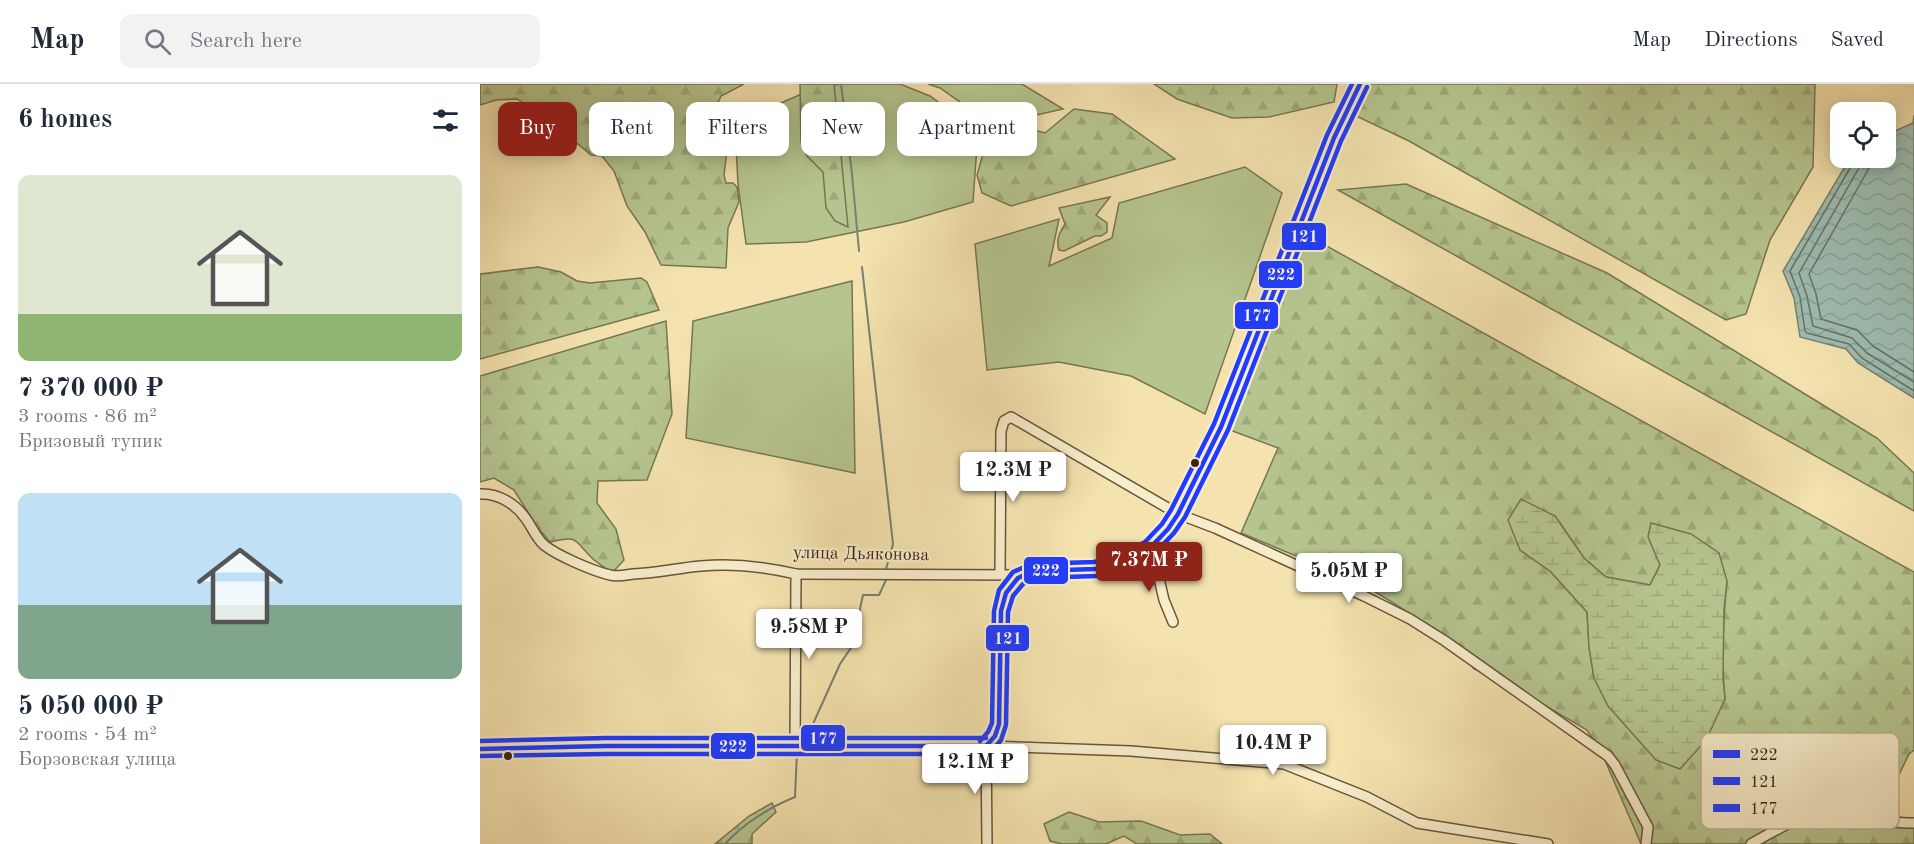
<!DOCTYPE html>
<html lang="en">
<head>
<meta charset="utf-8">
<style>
	:root { --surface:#fff; --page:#f2f2f3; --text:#1f2937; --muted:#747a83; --line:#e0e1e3; --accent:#8f2418 }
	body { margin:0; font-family:"Old Standard TT",serif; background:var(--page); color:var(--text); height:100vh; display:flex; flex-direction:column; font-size:22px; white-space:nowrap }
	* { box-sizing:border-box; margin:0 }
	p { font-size:20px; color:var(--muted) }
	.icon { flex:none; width:33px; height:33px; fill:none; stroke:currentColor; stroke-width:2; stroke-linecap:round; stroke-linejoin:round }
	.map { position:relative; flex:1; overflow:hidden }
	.panel { display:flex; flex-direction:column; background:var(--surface); width:480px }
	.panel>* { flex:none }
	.guide { position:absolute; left:18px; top:18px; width:570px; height:54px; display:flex; gap:12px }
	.tools { position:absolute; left:1350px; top:18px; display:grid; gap:12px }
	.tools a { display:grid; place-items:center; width:66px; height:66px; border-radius:12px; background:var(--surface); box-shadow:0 3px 15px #0003; font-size:30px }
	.price { position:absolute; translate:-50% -51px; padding:0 14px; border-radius:6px; background:#fff; color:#222; font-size:20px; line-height:39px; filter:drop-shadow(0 2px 3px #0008) }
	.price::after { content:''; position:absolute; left:50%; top:36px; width:18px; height:14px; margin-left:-9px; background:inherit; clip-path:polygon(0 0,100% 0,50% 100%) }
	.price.on { background:var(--accent); color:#fff }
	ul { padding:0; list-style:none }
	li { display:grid; align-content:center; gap:12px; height:318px; padding:0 18px }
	li span { display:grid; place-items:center; height:186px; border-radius:12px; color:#555 }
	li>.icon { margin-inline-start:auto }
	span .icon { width:108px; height:108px; fill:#fffc; stroke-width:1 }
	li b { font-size:26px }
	h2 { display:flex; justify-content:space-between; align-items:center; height:72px; padding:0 18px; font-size:26px }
	.tag { padding:0 21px; border-radius:12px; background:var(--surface); box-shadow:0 3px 15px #0003; font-size:21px; line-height:54px }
	.tag.on { background:var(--accent); color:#fff }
	header { display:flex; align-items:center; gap:36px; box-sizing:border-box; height:84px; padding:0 30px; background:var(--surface); border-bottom:2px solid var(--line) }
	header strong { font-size:28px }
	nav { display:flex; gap:33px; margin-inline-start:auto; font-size:21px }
	.search { width:420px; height:54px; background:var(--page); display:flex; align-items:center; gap:15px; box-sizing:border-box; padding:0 21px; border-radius:12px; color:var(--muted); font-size:22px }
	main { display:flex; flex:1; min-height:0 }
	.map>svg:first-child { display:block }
</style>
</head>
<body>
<header>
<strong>Map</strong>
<div class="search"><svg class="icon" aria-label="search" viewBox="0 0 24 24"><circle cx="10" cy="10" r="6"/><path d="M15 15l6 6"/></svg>Search here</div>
<nav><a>Map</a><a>Directions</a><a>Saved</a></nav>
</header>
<main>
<section class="panel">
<h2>6 homes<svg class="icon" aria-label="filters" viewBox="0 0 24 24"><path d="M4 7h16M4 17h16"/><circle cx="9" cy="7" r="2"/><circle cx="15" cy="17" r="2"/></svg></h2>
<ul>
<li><span style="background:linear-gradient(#dfe7d0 75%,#8fb573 0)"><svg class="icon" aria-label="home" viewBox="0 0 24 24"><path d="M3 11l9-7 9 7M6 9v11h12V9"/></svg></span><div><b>7 370 000 ₽</b><p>3 rooms · 86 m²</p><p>Бризовый тупик</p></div></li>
<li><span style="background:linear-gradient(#bfe0f5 60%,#7fa58c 0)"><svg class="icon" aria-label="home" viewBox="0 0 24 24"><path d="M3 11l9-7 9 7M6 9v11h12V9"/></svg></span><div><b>5 050 000 ₽</b><p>2 rooms · 54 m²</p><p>Борзовская улица</p></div></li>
</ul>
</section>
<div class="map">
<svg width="1434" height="760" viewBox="0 0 1434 760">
	<defs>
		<pattern id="forest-firs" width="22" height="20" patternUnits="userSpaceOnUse" patternTransform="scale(1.5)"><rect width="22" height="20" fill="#b6c58f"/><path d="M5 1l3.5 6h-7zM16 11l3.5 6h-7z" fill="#9da97a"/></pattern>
		<pattern id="wetland-marsh" width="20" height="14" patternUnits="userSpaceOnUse" patternTransform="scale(1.5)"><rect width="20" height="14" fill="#b6c58f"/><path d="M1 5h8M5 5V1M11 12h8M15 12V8" fill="none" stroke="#9da97a"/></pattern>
		<pattern id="water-waves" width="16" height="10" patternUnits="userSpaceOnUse" patternTransform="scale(1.5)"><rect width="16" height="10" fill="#9dbdb1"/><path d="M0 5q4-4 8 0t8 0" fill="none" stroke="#88a297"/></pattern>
	</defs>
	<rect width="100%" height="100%" fill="#f4e3af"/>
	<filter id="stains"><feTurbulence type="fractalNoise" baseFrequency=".00333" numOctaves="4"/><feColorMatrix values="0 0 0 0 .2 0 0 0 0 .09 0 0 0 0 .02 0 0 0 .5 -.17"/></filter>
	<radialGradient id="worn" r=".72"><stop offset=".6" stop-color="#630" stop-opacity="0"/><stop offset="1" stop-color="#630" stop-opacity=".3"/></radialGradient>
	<g fill="#b6c58f" stroke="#777652" stroke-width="1.5">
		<path d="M360,0H420L450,12L498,48L493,118L424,138L326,158L266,160L258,100L256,62L289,24L333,5Z"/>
		<path d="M448,0H542L583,25L552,32L494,28L460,4Z"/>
		<path d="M765,83L802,109L725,330L651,292L579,278L507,286L495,160L579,135L569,182L632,154L639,119Z"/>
		<path d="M372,197L375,389L206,354L213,237Z"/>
	</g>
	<g fill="url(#forest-firs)" stroke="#777652" stroke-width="1.5" fill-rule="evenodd">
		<path d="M0,0H264L241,12L236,23L227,33L226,40L248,58L244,91L246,99H253L257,103L259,118L248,144L246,184L181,181L165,148L147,122L134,87L122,72L111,71L78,43L37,15L16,16L0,21Z"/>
		<path d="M320,0H354L368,143L355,137L346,124L343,88L327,72L321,58Z"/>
		<path d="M674,0H857L854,18L789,33L752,34L697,15Z"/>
		<path d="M891,0H1335L1333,83L1290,156L1266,230L1246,236L929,57L874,31Z"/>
		<path d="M594,25L632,30L695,75L531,122L502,109L497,91L509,49L536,41L565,49Z"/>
		<path d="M926,100L1127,189L1397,354L1434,389V427L858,106Z"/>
		<path d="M630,113L616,131L627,139V148L621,152H615L584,167L579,166C576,155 579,150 585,140L579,124Z"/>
		<path d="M825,150L1434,488V666L1429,670L1414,701L1387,719L1338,716L1339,731L1370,745L1434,743V760H1161L1124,674L1107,646L1037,605L994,585L965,551L881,499L761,449L798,364L750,346ZM1075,432L1104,474L1126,493L1170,501L1180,481L1169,453L1247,497C1243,536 1241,576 1245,615L1114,594L1109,563L1107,528L1070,487L1040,466Z"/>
		<path d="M58,183L81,188L97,197L110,199L161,194L167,198L179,226L0,275V190Z"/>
		<path d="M186,237L192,330L167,396L118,397L117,419L136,445L144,476L132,489C126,484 118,480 112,474C93,456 100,451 70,458L58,444L34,406L14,394L0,398V292Z"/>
		<path d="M292,719L296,728L272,750V760H235L269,732Z"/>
		<path d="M589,728L619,738L661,737L700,751L730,750L742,760H657L644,752L626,760H582L570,757L564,740Z"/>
	</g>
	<path fill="url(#wetland-marsh)" stroke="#777652" stroke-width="1.5" d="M1041,415L1075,432L1104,474L1126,493L1170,501L1180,481L1168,453L1171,439L1211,450L1239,469L1247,497L1244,525L1243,594L1245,615L1226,656L1200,685L1176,676L1128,622L1114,594L1109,563L1107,528L1070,487L1040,466L1028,436Z"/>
	<path fill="url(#water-waves)" stroke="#758173" stroke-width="1.5" d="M1434,31V314L1378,279L1366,265L1320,253L1314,214L1303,187L1370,74H1406V51L1433,39Z"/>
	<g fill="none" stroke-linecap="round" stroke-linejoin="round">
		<g stroke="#6a7263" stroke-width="1.5">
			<path d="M1374,74L1373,79L1310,187L1320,213L1325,247L1327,249L1369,260L1382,274L1434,307"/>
			<path d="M1382,74L1380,82L1319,189L1327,212L1333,242L1372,254L1387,269L1434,298"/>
			<path d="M1391,74L1388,86L1329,190L1336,210L1341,235L1377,246L1393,262L1434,288"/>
		</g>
		<g stroke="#758173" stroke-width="2">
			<path d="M361,0L372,90L379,167"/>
			<path d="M382,183L413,460L406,485"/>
			<path d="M328,651L360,580L379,552L380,525L383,511H399L406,496"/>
			<path d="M245,760C263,740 290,723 315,713L317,668"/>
		</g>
		<defs>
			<g id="minor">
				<path d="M0,410C18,409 36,420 46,435C52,443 56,454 64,461C78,472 113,487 130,491C137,493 146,491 153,490C176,489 198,484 221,482C253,479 286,483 316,490L542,491"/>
				<path d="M663,469L677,486L684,516L693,538"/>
				<path d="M520,490L521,347L524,337L531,333L698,430L735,444L884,512L930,535L965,557L1128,672L1135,681L1168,743L1166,760"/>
				<path d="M315,662L316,490"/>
				<path d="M507,760L506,662L651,667L804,680L887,713L937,739L1068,760"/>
				<path d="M1271,760C1283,753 1326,729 1337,728C1370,727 1402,740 1434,739"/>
			</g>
			<path id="major" d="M0,665L126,662H506C514,656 518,649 519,640L521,527L526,509L538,494L553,487L615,485L643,479L670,464L688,445L698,430L741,343L854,54L880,0"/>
		</defs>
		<use href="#minor" stroke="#67553c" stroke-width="12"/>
		<use href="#major" stroke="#382615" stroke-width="15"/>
		<use href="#minor" stroke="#f8edcb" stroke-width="9"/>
		<use href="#major" stroke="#f4e3af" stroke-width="12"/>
		<defs>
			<g id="bus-1">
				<path d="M506,662L515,652L519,640L521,527L526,509L538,494L553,487L615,485L643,479L670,464L688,445L698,430L741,343L854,54L880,0"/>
				<path d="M0,665L126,662H506"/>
			</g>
			<g id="bus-2">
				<path d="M512,667L521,656L526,641L528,528L533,512L543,500L555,494L616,492L645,486L674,470L694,449L705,433L748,346L861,57L887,3"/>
				<path d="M0,672L126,670H506"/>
			</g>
			<g id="bus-3">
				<path d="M0,657L126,654H506"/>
				<path d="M500,657L508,648L512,639L514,527L519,506L533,488L551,480L614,478L640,472L665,458L682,440L691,426L734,340L847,51L872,0"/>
			</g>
		</defs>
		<use href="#bus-1" stroke="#f8edcb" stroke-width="9"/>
		<use href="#bus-2" stroke="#f8edcb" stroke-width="9"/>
		<use href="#bus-3" stroke="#f8edcb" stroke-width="9"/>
		<use href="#bus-1" stroke="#1f3bff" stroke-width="4.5"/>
		<use href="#bus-2" stroke="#1f3bff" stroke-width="4.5"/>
		<use href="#bus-3" stroke="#1f3bff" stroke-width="4.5"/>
	</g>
	<g fill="#382615" stroke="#f8edcb" stroke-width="2">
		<circle cx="715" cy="379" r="5"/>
		<circle cx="28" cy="672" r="5"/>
	</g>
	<g text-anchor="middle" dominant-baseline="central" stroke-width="4.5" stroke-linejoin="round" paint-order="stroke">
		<g font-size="18" fill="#382615" stroke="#f8edcb">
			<text transform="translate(381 470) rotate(1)">улица Дьяконова</text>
		</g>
	</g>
	<rect x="1221" y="649" width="198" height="96" rx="9" fill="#f8edcb" stroke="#beb194" stroke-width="1.5"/>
	<rect x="1233" y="666" width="27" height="8" fill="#1f3bff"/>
	<rect x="1233" y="693" width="27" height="8" fill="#1f3bff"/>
	<rect x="1233" y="720" width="27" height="8" fill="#1f3bff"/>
	<g font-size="16" fill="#382615">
		<text x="1270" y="676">222</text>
		<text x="1270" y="703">121</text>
		<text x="1270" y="730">177</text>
	</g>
	<g stroke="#f8edcb" stroke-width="2">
		<rect x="801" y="138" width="46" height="29" rx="6" fill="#1f3bff"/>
		<rect x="778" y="176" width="45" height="29" rx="6" fill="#1f3bff"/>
		<rect x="754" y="217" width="45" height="29" rx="6" fill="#1f3bff"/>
		<rect x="543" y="472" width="46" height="29" rx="6" fill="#1f3bff"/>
		<rect x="505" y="540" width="45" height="28" rx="6" fill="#1f3bff"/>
		<rect x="320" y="640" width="46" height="28" rx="6" fill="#1f3bff"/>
		<rect x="230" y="648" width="46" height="28" rx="6" fill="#1f3bff"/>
	</g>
	<g font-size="16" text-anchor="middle" font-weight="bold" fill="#fff">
		<text x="824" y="158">121</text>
		<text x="801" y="196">222</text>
		<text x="777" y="237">177</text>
		<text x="566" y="492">222</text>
		<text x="528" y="560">121</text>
		<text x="343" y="660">177</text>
		<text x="253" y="668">222</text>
	</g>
	<rect width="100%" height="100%" filter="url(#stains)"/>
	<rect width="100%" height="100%" fill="url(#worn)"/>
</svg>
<div class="tools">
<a><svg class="icon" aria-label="locate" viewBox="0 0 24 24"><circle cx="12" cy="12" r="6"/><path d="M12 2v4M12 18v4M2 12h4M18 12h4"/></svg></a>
</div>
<b class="price" style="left:533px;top:419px">12.3M ₽</b>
<b class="price on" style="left:669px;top:509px">7.37M ₽</b>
<b class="price" style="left:869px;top:520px">5.05M ₽</b>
<b class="price" style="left:329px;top:576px">9.58M ₽</b>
<b class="price" style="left:793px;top:692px">10.4M ₽</b>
<b class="price" style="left:495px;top:711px">12.1M ₽</b>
<div class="guide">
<a class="tag on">Buy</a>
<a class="tag">Rent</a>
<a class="tag">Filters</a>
<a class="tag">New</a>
<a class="tag">Apartment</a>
</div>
</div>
</main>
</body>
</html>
